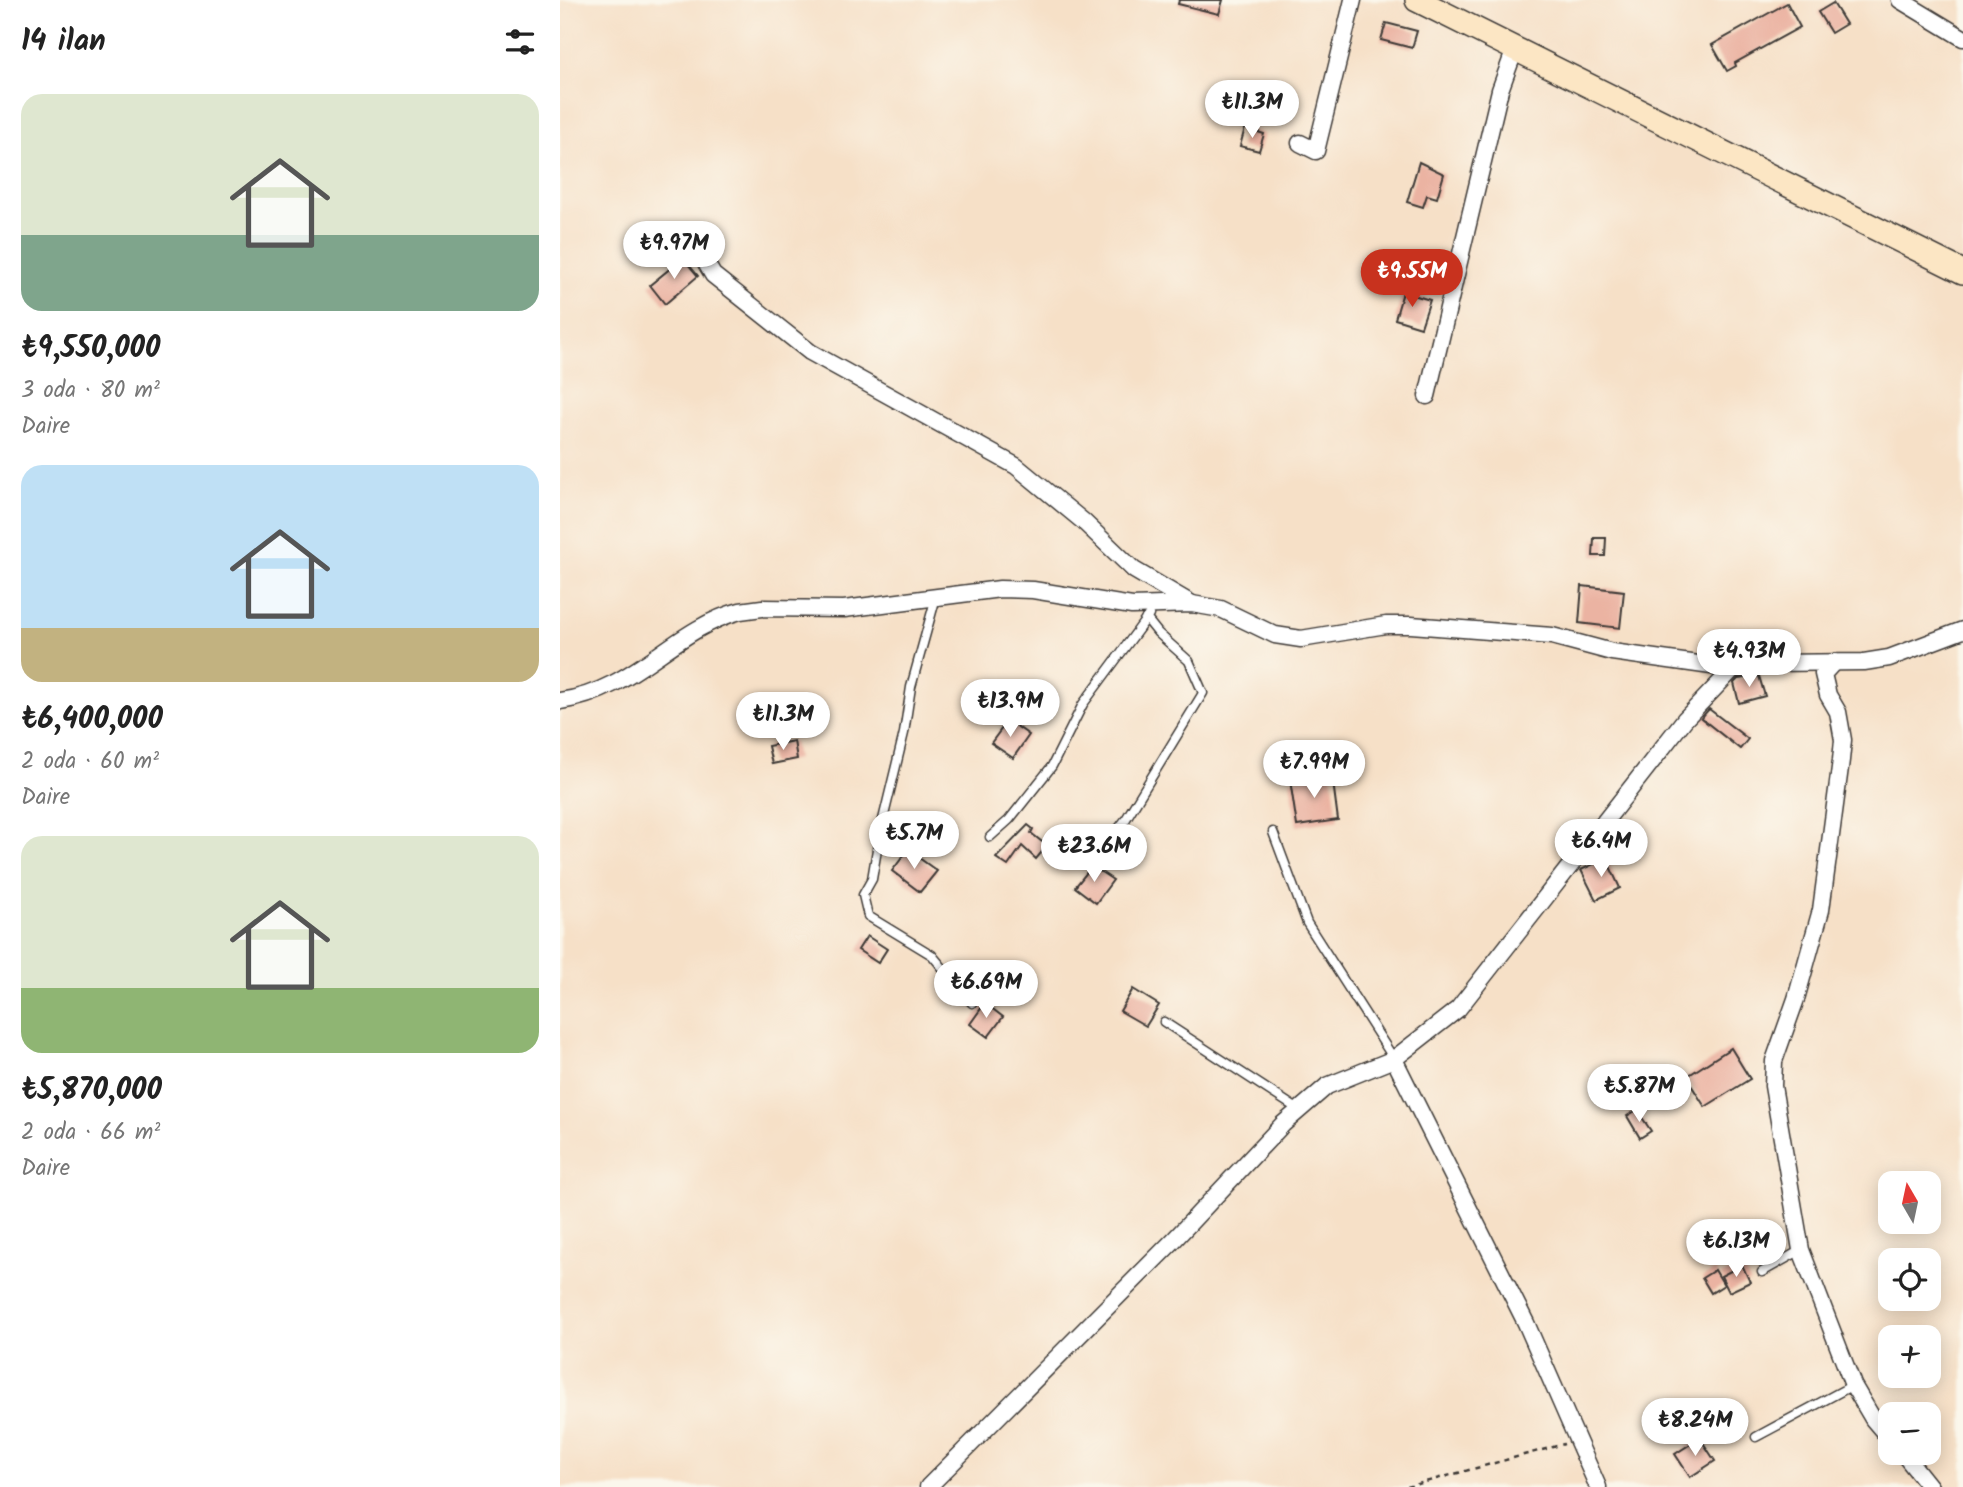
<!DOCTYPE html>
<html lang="tr">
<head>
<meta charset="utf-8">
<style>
	:root { --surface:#fff; --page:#f2f2f2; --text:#222; --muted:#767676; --accent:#c8321e }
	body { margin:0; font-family:Kalam,sans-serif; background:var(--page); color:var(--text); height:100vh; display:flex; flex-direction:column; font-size:26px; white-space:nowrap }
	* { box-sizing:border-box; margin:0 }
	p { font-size:23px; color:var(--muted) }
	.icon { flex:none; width:38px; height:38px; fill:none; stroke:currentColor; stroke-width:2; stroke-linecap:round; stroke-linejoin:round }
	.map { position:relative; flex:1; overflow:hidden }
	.panel { display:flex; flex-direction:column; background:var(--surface); width:560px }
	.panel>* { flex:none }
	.needle { width:46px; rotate:351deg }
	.buttons { position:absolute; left:1318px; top:1171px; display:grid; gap:14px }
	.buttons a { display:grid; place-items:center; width:63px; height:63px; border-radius:14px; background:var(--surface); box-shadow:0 4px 18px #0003; font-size:35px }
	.price { position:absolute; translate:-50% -60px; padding:0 16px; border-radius:24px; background:#fff; color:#222; font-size:23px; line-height:46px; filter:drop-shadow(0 2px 4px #0008) }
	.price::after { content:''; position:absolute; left:50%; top:42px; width:21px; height:16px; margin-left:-10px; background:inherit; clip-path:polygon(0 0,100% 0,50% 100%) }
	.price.on { background:var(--accent); color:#fff }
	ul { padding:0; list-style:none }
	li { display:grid; align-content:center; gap:14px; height:371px; padding:0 21px }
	li span { display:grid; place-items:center; height:217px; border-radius:21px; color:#555 }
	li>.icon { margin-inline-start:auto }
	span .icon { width:126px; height:126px; fill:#fffc; stroke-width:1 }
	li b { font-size:30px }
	h2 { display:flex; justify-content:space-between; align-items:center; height:84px; padding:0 21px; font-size:30px }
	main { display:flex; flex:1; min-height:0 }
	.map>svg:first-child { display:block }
</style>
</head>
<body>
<main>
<section class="panel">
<h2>14 ilan<svg class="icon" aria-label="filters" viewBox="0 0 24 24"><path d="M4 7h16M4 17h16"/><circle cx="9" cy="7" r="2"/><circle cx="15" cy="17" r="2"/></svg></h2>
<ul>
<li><span style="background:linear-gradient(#dfe7d0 65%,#7fa58c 0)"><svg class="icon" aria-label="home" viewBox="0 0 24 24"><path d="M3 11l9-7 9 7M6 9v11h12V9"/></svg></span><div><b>₺9,550,000</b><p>3 oda · 80 m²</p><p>Daire</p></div></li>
<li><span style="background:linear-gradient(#bfe0f5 75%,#c2b280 0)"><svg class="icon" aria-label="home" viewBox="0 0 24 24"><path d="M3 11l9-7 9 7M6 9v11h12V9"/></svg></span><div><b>₺6,400,000</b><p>2 oda · 60 m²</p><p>Daire</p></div></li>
<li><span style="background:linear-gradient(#dfe7d0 70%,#8fb573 0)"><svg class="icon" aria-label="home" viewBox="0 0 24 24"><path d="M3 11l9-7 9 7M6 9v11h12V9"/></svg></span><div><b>₺5,870,000</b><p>2 oda · 66 m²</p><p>Daire</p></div></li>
</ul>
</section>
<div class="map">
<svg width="1403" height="1487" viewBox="0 0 1403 1487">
	<rect width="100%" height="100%" fill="#fbf7ec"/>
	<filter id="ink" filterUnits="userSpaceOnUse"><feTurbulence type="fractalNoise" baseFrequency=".0143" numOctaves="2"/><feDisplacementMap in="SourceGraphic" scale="14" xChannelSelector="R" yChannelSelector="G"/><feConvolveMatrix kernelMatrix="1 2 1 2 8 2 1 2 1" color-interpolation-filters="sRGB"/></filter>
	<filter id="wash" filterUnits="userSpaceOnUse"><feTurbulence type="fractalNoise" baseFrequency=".00686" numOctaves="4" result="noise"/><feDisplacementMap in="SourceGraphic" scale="28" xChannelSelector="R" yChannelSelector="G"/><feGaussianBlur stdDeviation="1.57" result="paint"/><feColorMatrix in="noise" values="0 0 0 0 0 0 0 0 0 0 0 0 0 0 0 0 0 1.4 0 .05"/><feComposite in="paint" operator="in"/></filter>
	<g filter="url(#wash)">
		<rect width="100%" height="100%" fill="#f6e0c7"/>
		<g id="blocks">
			<g fill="#ebb3a2">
				<path d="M619,0H663L659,14L618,4Z"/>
				<path d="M1227,3L1240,27L1175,63L1176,66L1167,71L1152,45Z"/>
				<path d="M1273,3L1286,24L1271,33L1258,12Z"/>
				<path d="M826,23L857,31L852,48L821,40Z"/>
				<path d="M685,128L704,134L699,151L680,146Z"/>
				<path d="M859,162L884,174L877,198L867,195L863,207L847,202Z"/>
				<path d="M123,258L138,276L105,304L90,285Z"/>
				<path d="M843,292L870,300L861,327L835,319Z"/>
				<path d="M1034,538H1046L1045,556H1033Z"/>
				<path d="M1022,586L1064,591L1060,628L1019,623Z"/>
				<path d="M1199,676L1205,696L1179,703L1174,683L1178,679Z"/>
				<path d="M1149,709L1188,739L1180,749L1141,718Z"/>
				<path d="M448,720L469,735L453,758L431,743Z"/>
				<path d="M234,741L237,759L212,764L208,746Z"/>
				<path d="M772,774L778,820L737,826L730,780Z"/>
				<path d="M468,825L473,829L471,833L487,846L476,859L462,846L448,866L436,858Z"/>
				<path d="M348,850L377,871L360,892L332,871Z"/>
				<path d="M1046,858L1060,888L1036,900L1021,870Z"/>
				<path d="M532,866L553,880L536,903L515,887Z"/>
				<path d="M307,936L327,949L318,963L298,950Z"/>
				<path d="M573,989L599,1005L586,1026L560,1011Z"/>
				<path d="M425,1003L443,1017L428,1037L410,1024Z"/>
				<path d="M1171,1048L1190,1079L1145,1107L1126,1077Z"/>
				<path d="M1077,1110L1091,1131L1080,1138L1067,1116Z"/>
				<path d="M1182,1265L1190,1282L1169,1292L1161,1276Z"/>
				<path d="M1155,1270L1164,1285L1151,1293L1142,1278Z"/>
				<path d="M1140,1438L1155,1461L1130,1477L1115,1454Z"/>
			</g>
		</g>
	</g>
	<g filter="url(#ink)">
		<use href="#blocks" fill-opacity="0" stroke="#3d3936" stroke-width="2"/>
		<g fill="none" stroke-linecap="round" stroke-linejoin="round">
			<defs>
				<g id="lane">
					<path d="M376,597L351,687L344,733L320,832L312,879L303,895L308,916L372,955L412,1003"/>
					<path d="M713,832L747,923L834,1059"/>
					<path d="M430,837L449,820L492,766L523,704L589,615"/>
					<path d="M531,853L546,845L566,819L643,693L629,661L598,633L586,618"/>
					<path d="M604,1022L739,1110"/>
					<path d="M1202,1272L1241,1250"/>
					<path d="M1196,1437L1293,1385"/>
				</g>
				<g id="street">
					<path d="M1340,0L1403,38"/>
					<path d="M740,143L756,151L793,0"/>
					<path d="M146,263L153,275L250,352L456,466L524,522L574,570L632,604"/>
					<path d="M867,396L940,90L955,49"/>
					<path d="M1274,662L1263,674L1268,695L1278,712L1283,740L1281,760L1261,910L1236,999L1214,1061L1213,1086L1241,1250L1293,1385L1313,1419L1330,1439"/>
					<path d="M0,701C74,691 113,629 180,611L202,608L284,609L440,589L473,590L572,606L632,604L661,609L715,635L741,639L826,625H851L992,636L1052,652L1173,669L1213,663L1304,662L1329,658L1403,630"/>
					<path d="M834,1059L966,1323L1038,1487"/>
					<path d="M1342,1452L1370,1487"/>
					<path d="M368,1487L612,1242L723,1124L767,1086L834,1059L898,1009L1125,719L1173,669"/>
				</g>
				<path id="secondary" d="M857,0L1403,272"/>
			</defs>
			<use href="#lane" stroke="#3d3936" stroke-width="11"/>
			<use href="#street" stroke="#3d3936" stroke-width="19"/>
			<use href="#secondary" stroke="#3d3936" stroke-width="26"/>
			<path stroke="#3d3936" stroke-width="2.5" stroke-dasharray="5 5" stroke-linecap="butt" d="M847,1487L1004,1444"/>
			<use href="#lane" stroke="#fff" stroke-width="8"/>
			<use href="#street" stroke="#fff" stroke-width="16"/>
			<use href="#secondary" stroke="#fce6c4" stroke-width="23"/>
		</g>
	</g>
</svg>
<div class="buttons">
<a><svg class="needle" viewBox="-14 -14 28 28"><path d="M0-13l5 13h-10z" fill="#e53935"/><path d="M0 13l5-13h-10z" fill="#767676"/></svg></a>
<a><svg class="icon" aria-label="locate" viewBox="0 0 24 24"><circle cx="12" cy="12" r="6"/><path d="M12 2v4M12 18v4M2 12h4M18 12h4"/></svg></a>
<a>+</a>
<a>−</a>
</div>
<b class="price" style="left:692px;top:140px">₺11.3M</b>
<b class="price" style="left:114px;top:281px">₺9.97M</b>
<b class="price on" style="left:852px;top:309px">₺9.55M</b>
<b class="price" style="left:1189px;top:689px">₺4.93M</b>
<b class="price" style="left:450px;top:739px">₺13.9M</b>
<b class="price" style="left:223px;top:752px">₺11.3M</b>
<b class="price" style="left:754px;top:800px">₺7.99M</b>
<b class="price" style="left:354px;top:871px">₺5.7M</b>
<b class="price" style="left:1041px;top:879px">₺6.4M</b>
<b class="price" style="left:534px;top:884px">₺23.6M</b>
<b class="price" style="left:426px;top:1020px">₺6.69M</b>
<b class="price" style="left:1079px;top:1124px">₺5.87M</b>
<b class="price" style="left:1176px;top:1279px">₺6.13M</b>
<b class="price" style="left:1135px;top:1458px">₺8.24M</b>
</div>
</main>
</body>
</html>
